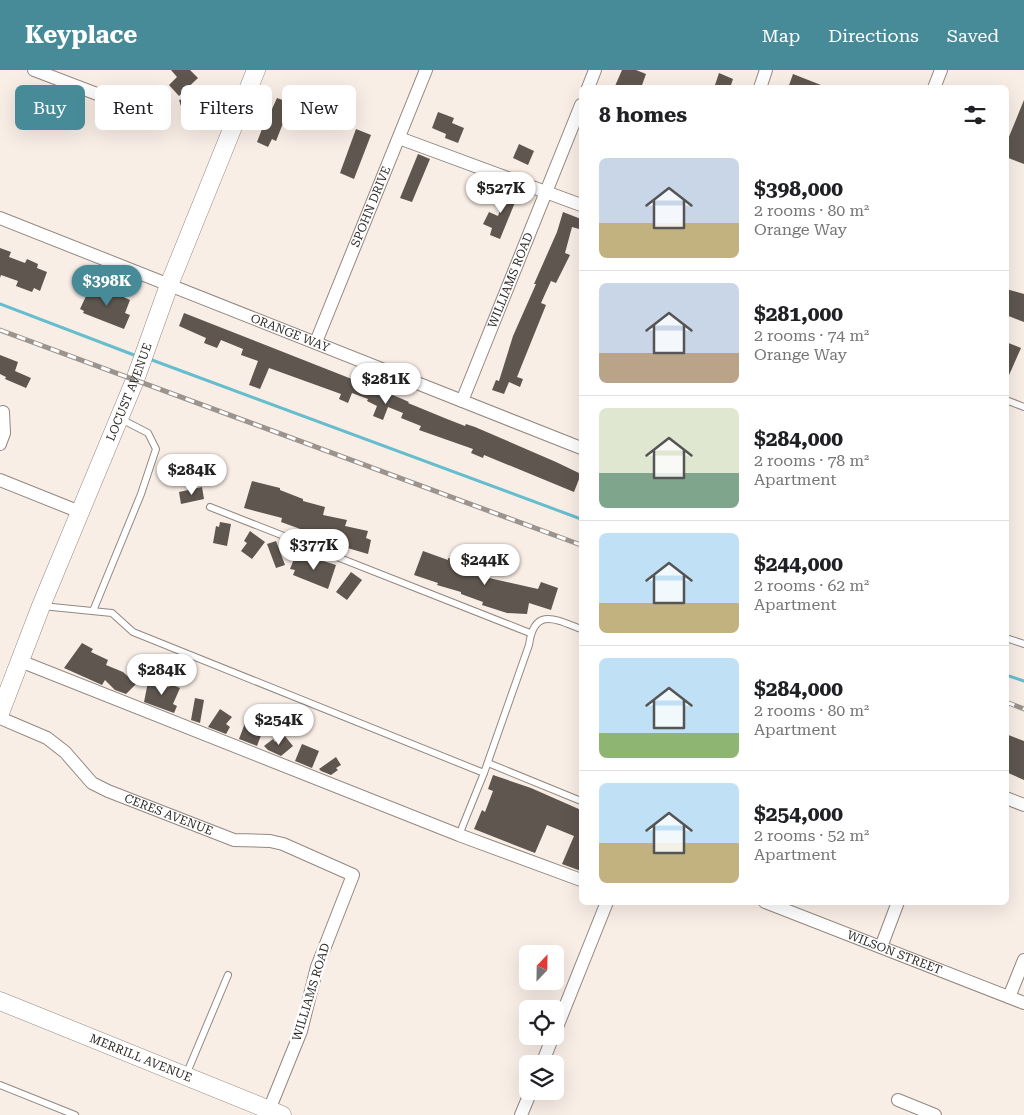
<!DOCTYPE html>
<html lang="en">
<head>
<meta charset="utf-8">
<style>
	:root { --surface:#fff; --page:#f6f6f6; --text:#202124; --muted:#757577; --line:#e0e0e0; --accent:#478b99 }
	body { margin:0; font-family:"Roboto Serif",serif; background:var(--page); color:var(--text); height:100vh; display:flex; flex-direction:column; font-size:19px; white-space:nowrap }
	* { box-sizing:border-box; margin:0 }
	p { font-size:16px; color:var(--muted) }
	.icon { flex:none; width:28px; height:28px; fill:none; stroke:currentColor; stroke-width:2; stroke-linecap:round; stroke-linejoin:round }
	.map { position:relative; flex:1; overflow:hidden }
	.side { position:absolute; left:579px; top:15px; width:430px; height:820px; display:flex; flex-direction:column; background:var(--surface); border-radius:8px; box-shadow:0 5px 20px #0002 }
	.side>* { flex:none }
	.banner { position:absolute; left:15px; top:15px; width:475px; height:45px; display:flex; gap:10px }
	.needle { width:32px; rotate:22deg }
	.controls { position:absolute; left:519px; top:875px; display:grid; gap:10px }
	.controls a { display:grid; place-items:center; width:45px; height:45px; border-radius:8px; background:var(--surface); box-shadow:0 5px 20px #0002; font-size:25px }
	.price { position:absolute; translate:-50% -42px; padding:0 11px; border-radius:18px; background:#fff; color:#222; font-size:16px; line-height:32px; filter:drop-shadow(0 1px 2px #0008) }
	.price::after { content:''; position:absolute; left:50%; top:30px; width:15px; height:11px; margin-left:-8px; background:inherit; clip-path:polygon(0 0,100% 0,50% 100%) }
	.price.current { background:var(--accent); color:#fff }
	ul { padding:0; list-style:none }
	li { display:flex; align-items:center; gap:15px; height:125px; padding:0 20px }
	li+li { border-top:1px solid var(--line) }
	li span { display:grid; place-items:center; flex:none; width:140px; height:100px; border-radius:8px; color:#555 }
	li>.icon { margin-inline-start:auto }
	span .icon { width:60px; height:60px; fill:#fffc; stroke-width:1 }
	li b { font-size:21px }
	h2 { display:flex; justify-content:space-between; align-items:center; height:60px; padding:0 20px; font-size:21px }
	.pill { padding:0 18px; border-radius:8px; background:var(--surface); box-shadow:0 5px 20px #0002; font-size:18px; line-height:45px }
	.pill.current { background:var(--accent); color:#fff }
	header { display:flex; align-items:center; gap:30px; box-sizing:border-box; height:70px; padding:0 25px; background:var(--accent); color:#fff }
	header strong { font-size:24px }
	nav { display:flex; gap:28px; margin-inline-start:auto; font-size:18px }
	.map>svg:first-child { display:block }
</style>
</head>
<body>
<header>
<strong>Keyplace</strong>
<nav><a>Map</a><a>Directions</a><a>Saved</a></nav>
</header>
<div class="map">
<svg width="1024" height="1045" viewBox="0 0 1024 1045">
	<rect width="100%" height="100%" fill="#f9eee6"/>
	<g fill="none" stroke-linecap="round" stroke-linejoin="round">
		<g stroke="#65bdce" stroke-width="3">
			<path d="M0,234L134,285"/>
			<path d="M152,290L581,449"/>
			<path d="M1006,605L1024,611"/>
		</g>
	</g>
	<g fill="#5f564f">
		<path d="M171,0H190L198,8L179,26L169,15L177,7Z"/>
		<path d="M622,0H636L646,4L641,18L615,16Z"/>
		<path d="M719,3L733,9L730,18H714Z"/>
		<path d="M793,4L826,17V18H788Z"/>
		<path d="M204,23L211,45L186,52L179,30Z"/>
		<path d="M277,28L291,33L276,71L272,69L268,77L257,72L270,38L272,39Z"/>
		<path d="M1024,30V94L1006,87V74Z"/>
		<path d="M438,42L454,48L452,53L464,58L458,73L445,68L446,64L432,58Z"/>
		<path d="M356,59L371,65L354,109L340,103Z"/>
		<path d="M519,74L534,81L528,95L513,88Z"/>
		<path d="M418,84L430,89L412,132L400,128Z"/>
		<path d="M502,119L518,125L500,169L490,165L492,158L483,154L489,142L498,146L504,130L499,128Z"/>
		<path d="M563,142L581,149V153L579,159L572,157L565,183L570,185L556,213L551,211L541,233L546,235L517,307L523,309L520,317L509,312L504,324L492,320L496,310L499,311L513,266L536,214H534L557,162Z"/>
		<path d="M0,178L11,182L9,187L25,193L27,189L38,194L37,198L47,202L40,221L34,218L32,222L16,216L18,211L1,205L0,208Z"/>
		<path d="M96,214L130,230L125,243L130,245L124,259L83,243L84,241L80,239L87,224L91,226Z"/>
		<path d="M1006,219L1024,224V252L1006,245Z"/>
		<path d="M184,243L400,328L409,332L408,333L447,349L465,356L466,354L475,357L556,392L581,404L574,422L484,385L483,388L471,383L473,379L419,360L421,356L401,348L403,343L388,337L383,350L373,346L377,336L367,331L368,329L352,323L348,333L339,329L341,324L269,298L260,319L249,315L258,291L241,285L243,279L221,270L217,278L204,273L206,268L179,256Z"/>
		<path d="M1006,272L1021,278L1006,312Z"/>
		<path d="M0,285L18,292L15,301L31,308L26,318L5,309L6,307L0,304Z"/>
		<path d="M252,411L280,418V420L303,429V431L325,437L323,445L347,450L345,456L368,461L366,468L371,470L368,484L327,472L328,469L303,462V460L281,452L282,448L244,438Z"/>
		<path d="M202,417L204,429L181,434L179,422Z"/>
		<path d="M220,452L231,454L227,476L213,473L216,456L219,457Z"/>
		<path d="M250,461L265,472L252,489L241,481L247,473L244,471Z"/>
		<path d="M276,471L285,495L276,498L267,474Z"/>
		<path d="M423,481L448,490V488L459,491L457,498L489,509V508L538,519L541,512L558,518L551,540L529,533L527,544L507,543L482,535L483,532L461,524V522L437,515L438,513L414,505Z"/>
		<path d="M301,484L336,495L328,519L293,505L295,500L290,499L294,489L298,491Z"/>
		<path d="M351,502L362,510L347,530L336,522Z"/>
		<path d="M82,573L93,579L91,582L108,590L106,595L123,602L136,614L126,624L115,620L105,610L102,615L64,598Z"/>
		<path d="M148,612L169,617L170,614L180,618L173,634L177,636L174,643L144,632Z"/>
		<path d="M195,628L204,630L200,653L191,650Z"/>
		<path d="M220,639L232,647L226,654L230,657L226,664L208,657Z"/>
		<path d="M245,653L263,660L257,676L239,669Z"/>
		<path d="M1006,664L1024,671V710L1006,702Z"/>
		<path d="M284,665L293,676L281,686L268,680L264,676L273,669L275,672Z"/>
		<path d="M302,674L319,681L312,698L295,691Z"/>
		<path d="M336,687L341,695L336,698L338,700L331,705L321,701L319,699Z"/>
		<path d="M493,705L531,718L581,740V801L562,794L574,766L547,755L535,783L474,759L482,740L485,742L493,721L488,719Z"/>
	</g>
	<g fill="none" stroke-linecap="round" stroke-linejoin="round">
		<defs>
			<g id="lane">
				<path d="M1006,330L1024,337"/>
				<path d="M210,437L530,563"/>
				<path d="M42,536L112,543L133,562L484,703"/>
				<path d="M93,541L141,424L156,379L148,363L119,348"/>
				<path d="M1006,568L1024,574"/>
				<path d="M488,693L581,731"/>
				<path d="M459,765L484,703L529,575C534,537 555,549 581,559"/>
				<path d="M186,1005L228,905"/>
				<path d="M0,1015L75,1045"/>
			</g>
			<g id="street">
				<path d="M34,0L152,45"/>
				<path d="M588,18L595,0"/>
				<path d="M760,18L766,0"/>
				<path d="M934,18L941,0"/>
				<path d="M399,68L581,135"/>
				<path id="s1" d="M0,148L581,378"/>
				<path id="s2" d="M316,272L426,0"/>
				<path id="s3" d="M462,331L581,35"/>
				<path d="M0,374L4,363L3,342"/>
				<path d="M0,410L80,442"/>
				<path d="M20,591L459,765L581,810"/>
				<path id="s4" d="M0,648L47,668L65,682L92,713L108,721L234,770L270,771L283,774L353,805L317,897L301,961L269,1040"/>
				<path d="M1006,728L1024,735"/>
				<path id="s5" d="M765,832L1024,933"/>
				<path d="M881,877L898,832"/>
				<path d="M1009,927L1024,890"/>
				<path d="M555,962L607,832"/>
				<path d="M542,994L553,966"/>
				<path d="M898,1030L935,1045"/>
				<path d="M521,1045L531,1021"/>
			</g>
			<g id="secondary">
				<path id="s6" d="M0,643L41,536L135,310L169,215L256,0"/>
				<path id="s7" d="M0,931L282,1045"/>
			</g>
		</defs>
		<use href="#lane" stroke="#928881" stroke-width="8"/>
		<use href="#street" stroke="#928881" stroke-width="14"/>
		<use href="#secondary" stroke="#928881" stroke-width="19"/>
		<use href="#lane" stroke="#fff" stroke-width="6"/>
		<use href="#street" stroke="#fff" stroke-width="12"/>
		<use href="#secondary" stroke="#fff" stroke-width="18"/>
		<defs>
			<g id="rail">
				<path d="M0,260L581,475"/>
				<path d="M1006,632L1024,639"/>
			</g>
		</defs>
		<use href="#rail" stroke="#9b938d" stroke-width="5"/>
		<use href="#rail" stroke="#fff" stroke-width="3" stroke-dasharray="9" stroke-linecap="butt"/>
	</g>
	<g text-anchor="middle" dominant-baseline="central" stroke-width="5" stroke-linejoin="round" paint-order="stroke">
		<g font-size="12" fill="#2d2926" stroke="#fff">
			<text stroke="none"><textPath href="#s2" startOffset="146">SPOHN DRIVE</textPath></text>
			<text stroke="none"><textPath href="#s3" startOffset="130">WILLIAMS ROAD</textPath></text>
			<text stroke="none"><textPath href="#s1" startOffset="312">ORANGE WAY</textPath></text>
			<text stroke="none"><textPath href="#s6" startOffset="346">LOCUST AVENUE</textPath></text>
			<text stroke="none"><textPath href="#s4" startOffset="198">CERES AVENUE</textPath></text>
			<text stroke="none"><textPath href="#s5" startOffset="139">WILSON STREET</textPath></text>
			<text transform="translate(311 922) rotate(-73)">WILLIAMS ROAD</text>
			<text stroke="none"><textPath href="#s7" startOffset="152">MERRILL AVENUE</textPath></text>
		</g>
	</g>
</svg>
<div class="controls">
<a><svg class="needle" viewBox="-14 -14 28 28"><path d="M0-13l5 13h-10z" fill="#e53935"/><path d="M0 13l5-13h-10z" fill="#757577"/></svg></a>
<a><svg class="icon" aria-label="locate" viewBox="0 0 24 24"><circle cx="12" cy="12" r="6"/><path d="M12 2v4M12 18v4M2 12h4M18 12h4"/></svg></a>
<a><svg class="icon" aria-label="layers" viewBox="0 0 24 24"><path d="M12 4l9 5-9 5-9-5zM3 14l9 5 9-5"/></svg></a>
</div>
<b class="price" style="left:501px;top:144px">$527K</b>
<b class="price current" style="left:107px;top:237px">$398K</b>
<b class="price" style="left:386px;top:335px">$281K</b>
<b class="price" style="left:192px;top:426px">$284K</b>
<b class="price" style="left:314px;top:501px">$377K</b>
<b class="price" style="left:485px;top:516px">$244K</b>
<b class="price" style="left:162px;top:626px">$284K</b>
<b class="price" style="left:279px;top:676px">$254K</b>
<div class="banner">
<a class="pill current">Buy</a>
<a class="pill">Rent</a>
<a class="pill">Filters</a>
<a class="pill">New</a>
</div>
<section class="side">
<h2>8 homes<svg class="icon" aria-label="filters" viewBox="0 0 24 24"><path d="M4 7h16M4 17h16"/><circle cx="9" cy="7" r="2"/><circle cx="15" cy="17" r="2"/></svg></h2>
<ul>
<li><span style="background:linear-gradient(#c9d6e8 65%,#c2b280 0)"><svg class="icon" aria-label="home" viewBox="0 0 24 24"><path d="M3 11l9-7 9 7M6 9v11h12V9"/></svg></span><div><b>$398,000</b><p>2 rooms · 80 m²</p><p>Orange Way</p></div></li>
<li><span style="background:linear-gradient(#c9d6e8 70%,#b9a48a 0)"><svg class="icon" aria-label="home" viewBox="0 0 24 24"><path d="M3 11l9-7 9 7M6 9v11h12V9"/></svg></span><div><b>$281,000</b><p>2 rooms · 74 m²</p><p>Orange Way</p></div></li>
<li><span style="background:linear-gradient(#dfe7d0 65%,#7fa58c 0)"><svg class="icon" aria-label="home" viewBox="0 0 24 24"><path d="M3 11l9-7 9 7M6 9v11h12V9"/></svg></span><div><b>$284,000</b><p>2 rooms · 78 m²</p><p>Apartment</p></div></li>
<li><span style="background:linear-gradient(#bfe0f5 70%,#c2b280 0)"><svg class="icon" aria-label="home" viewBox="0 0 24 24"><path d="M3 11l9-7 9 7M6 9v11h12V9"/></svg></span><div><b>$244,000</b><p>2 rooms · 62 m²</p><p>Apartment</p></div></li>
<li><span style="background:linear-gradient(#bfe0f5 75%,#8fb573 0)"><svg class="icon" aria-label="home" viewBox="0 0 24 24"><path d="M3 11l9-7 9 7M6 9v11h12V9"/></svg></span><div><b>$284,000</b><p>2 rooms · 80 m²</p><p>Apartment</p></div></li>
<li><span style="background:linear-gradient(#bfe0f5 60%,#c2b280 0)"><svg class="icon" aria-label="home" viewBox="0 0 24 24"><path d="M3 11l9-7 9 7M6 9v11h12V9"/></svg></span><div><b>$254,000</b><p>2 rooms · 52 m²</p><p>Apartment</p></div></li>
</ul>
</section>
</div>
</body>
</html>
